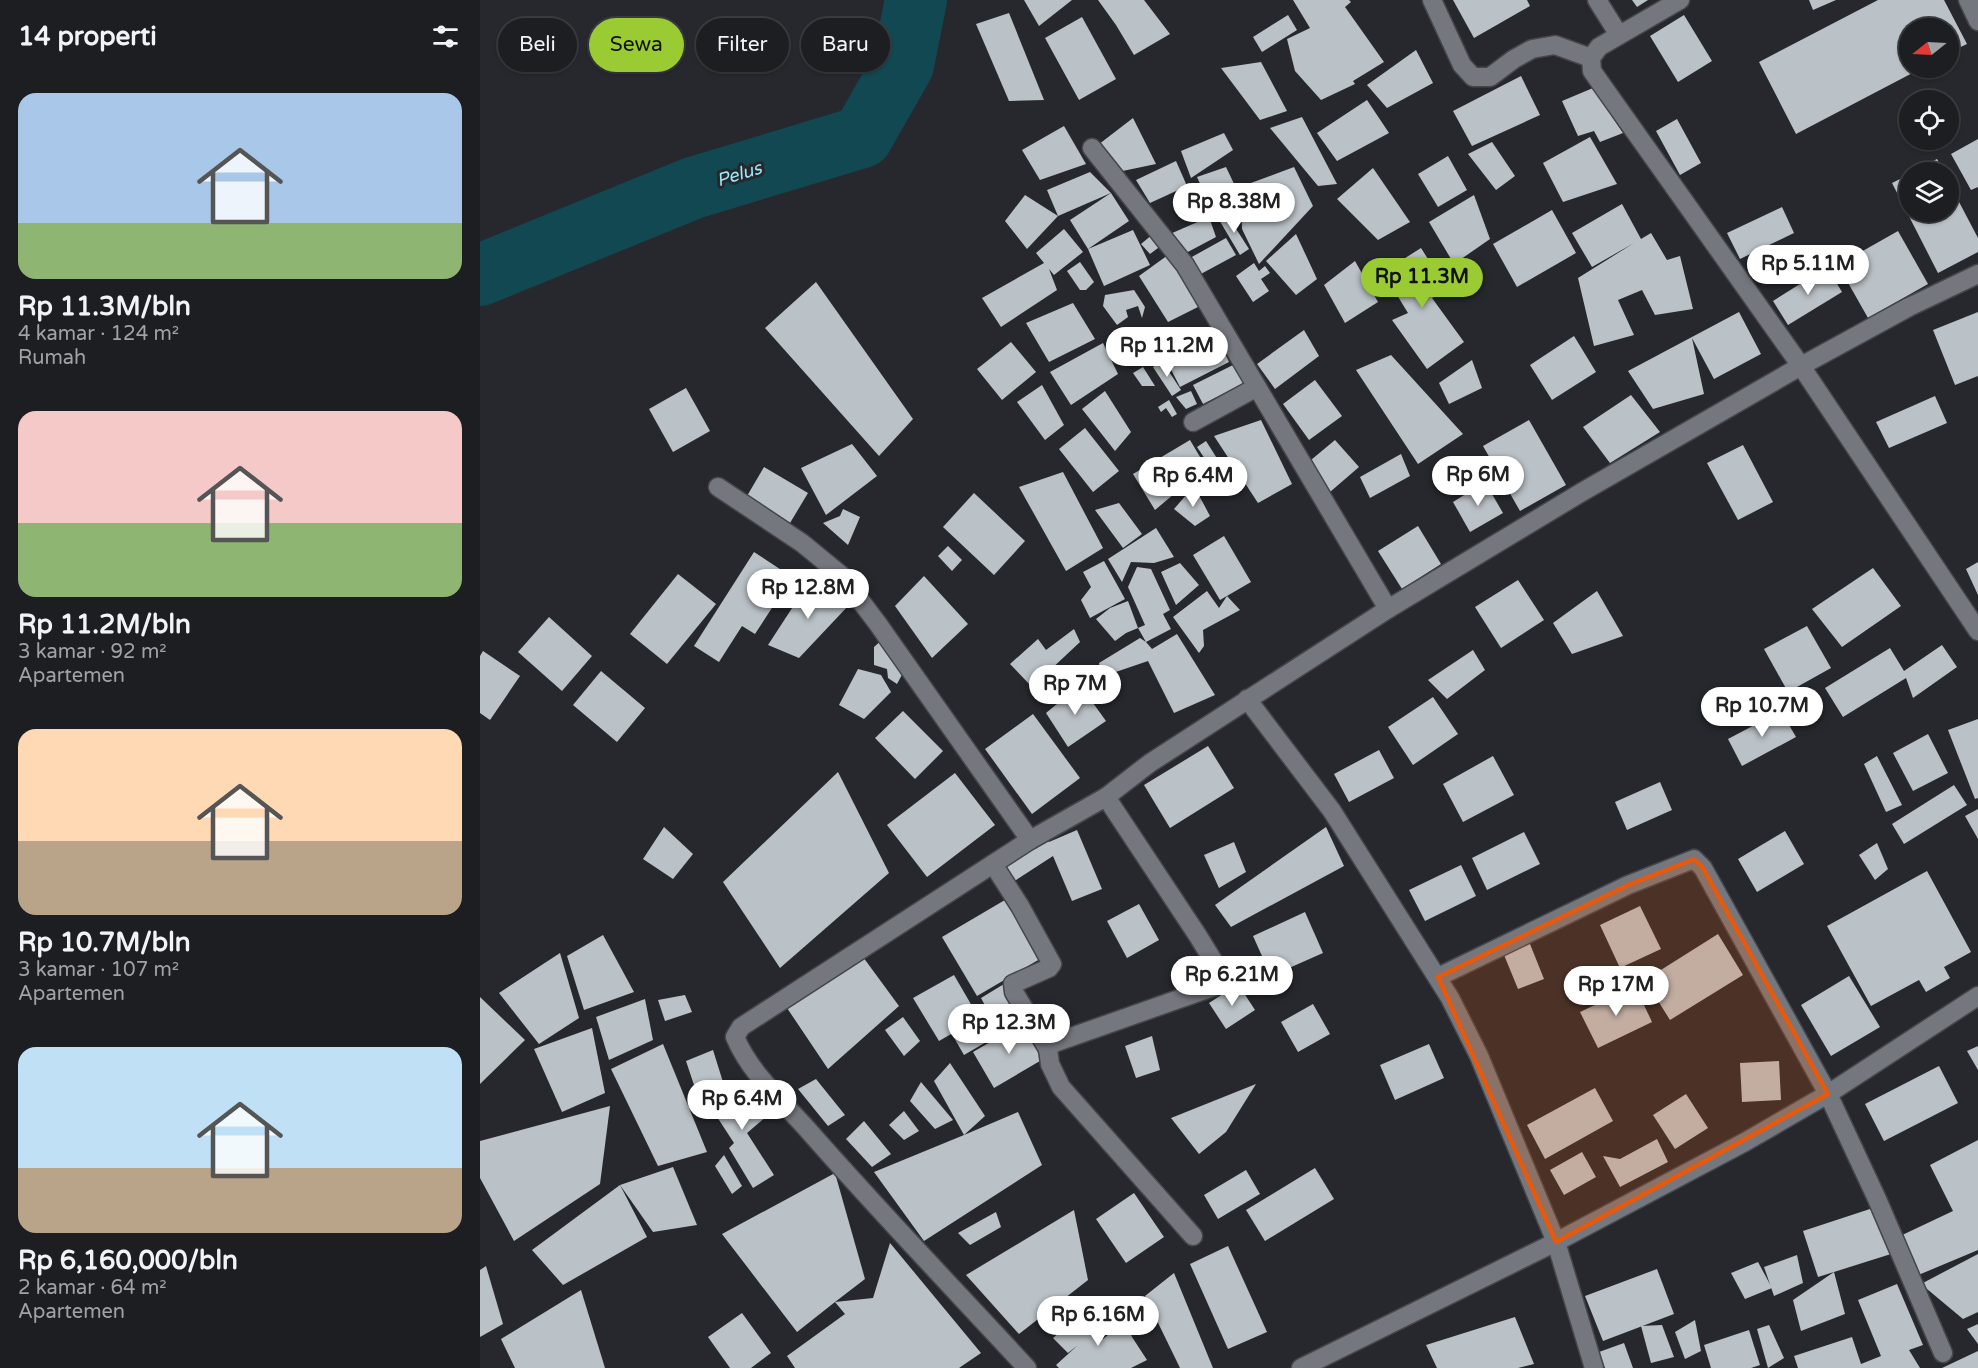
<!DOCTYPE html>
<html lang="id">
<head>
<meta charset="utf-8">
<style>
	:root { --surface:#1c1e22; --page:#292b2f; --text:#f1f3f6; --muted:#a0a2a5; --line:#3a3c40; --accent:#9bcb33 }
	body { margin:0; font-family:"Varela Round",sans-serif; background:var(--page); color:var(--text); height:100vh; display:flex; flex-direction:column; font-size:22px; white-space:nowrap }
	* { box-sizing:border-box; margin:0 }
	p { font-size:20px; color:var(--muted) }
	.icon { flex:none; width:33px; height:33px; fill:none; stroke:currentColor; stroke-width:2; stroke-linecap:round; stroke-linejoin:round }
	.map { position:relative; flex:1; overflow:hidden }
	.drawer { display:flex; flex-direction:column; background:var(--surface); width:480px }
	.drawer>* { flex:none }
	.hud { position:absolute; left:18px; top:18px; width:570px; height:54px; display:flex; gap:12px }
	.needle { width:39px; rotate:252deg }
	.buttons { position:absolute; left:1419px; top:18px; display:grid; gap:12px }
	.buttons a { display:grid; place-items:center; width:60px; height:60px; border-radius:50%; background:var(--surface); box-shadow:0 2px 4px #0004,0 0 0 2px var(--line); font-size:30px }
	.price { position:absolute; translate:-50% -51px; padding:0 14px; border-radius:21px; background:#fff; color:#222; font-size:20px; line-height:39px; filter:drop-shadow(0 2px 3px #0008) }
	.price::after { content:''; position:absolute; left:50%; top:36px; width:18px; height:14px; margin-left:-9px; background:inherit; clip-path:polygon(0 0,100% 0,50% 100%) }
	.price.selected { background:var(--accent); color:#111 }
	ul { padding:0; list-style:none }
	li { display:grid; align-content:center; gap:12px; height:318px; padding:0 18px }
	li span { display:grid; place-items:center; height:186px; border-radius:18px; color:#555 }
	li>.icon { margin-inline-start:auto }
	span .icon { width:108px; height:108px; fill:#fffc; stroke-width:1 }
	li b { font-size:26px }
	h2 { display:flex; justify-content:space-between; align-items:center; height:72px; padding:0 18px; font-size:26px }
	.tag { padding:0 21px; border-radius:27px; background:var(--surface); box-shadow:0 2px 4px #0004,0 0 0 2px var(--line); font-size:21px; line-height:54px }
	.tag.selected { background:var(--accent); color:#111 }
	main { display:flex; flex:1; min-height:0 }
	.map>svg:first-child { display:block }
</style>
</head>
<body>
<main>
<section class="drawer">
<h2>14 properti<svg class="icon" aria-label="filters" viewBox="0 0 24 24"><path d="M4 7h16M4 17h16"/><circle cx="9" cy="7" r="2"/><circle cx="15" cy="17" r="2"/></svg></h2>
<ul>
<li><span style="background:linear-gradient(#a9c7e8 70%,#8fb573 0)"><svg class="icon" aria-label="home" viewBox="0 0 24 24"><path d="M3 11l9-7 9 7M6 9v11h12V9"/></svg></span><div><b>Rp 11.3M/bln</b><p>4 kamar · 124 m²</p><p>Rumah</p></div></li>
<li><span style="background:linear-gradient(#f6c9c9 60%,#8fb573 0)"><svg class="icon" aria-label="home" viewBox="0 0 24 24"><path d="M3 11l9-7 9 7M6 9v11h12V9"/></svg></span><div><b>Rp 11.2M/bln</b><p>3 kamar · 92 m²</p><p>Apartemen</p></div></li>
<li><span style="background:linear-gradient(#ffd9b3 60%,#b9a48a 0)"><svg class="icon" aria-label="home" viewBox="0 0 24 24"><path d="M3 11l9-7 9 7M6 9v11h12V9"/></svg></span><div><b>Rp 10.7M/bln</b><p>3 kamar · 107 m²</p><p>Apartemen</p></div></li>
<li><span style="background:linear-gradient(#bfe0f5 65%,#b9a48a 0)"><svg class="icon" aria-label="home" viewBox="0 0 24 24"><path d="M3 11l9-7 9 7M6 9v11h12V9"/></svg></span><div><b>Rp 6,160,000/bln</b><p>2 kamar · 64 m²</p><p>Apartemen</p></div></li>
</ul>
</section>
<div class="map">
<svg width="1498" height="1368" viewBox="0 0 1498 1368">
	<rect width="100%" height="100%" fill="#26282d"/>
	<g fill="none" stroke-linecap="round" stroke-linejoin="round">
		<path stroke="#114852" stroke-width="62" d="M0,275L213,188L382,137L423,65L436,0"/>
	</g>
	<g fill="#bbc2c7">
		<path d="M544,0H592L559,26Z"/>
		<path d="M618,0H664L690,34L654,55L636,25Z"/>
		<path d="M813,0H869L871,2L865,7L904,62L873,81L875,84L841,100L815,71L807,39L830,28Z"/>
		<path d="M973,0H1047L1050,6L994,38Z"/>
		<path d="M1152,0H1168L1157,7Z"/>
		<path d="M1329,0H1356L1333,10Z"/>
		<path d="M1398,0H1464L1487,44L1468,53V28H1430V68H1442L1316,134L1279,62Z"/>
		<path d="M529,13L564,100L529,101L496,24Z"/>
		<path d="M808,15L817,30L782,52L773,37Z"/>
		<path d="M1204,15L1232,61L1198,82L1170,36Z"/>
		<path d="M602,17L636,79L599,100L565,38Z"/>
		<path d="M936,50L953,83L907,108L887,85Z"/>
		<path d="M781,62L807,111L780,120L741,68Z"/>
		<path d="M1041,76L1060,115L992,146L973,111Z"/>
		<path d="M1113,88L1143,133L1120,142L1114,131L1098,136L1082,101Z"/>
		<path d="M887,100L909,133L857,161L837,133Z"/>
		<path d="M822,117L857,184L838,186L790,128Z"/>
		<path d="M653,118L676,164L633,173L614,148Z"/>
		<path d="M1197,119L1221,163L1200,175L1176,131Z"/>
		<path d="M584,126L606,164L560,180L542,150Z"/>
		<path d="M744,133L753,150L711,178L701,151Z"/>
		<path d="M1110,137L1137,184L1083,202L1063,163Z"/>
		<path d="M1498,139V187L1491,190L1471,154Z"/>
		<path d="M1012,142L1035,176L1016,190L988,154Z"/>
		<path d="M968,156L987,190L958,207L938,174Z"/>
		<path d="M1457,159L1464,172H1432Z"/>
		<path d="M696,161L707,186L670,203L656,180Z"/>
		<path d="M746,167L756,188L727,199L717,177Z"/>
		<path d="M814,167L833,206L779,264L762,229L760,187Z"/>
		<path d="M893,168L930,222L898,240L857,199Z"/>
		<path d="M610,172L631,193L578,216L547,249L525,221L545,195L578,216L567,190Z"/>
		<path d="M1430,174V212H1468V181L1498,238V252L1458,273L1412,183Z"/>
		<path d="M631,193L649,221L608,249L653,230L670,265L624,286L608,249L590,220Z"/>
		<path d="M994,195L1010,239L974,264L949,222Z"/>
		<path d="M1142,204L1161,239L1171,233L1187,260L1200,256L1213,309L1175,315L1162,290L1138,300L1154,335L1114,346L1098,278L1154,243L1112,267L1092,233Z"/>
		<path d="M1302,207L1314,233L1260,259L1247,233Z"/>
		<path d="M1072,210L1096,253L1037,287L1013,244Z"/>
		<path d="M746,213L769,249L760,255L738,218Z"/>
		<path d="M729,217L736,237L704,254L690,234Z"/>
		<path d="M584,229L603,252L574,275L569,269L577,290L521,327L502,298L564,263L556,253Z"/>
		<path d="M1418,231L1448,284L1388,318L1358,265Z"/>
		<path d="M673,234L682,245L670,254L661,244Z"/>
		<path d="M816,234L837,279L816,295L786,261Z"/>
		<path d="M746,238L756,255L719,275L710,258Z"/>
		<path d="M941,248L967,289L952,298L984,342L947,369L912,320L928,313L903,272Z"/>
		<path d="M688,255L722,305L688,322L659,276Z"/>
		<path d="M875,261L898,302L865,323L844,285Z"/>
		<path d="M600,262L614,282L606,290H600L587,271Z"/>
		<path d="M774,263L779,271L785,266L790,273L781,279L789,291L773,302L756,276Z"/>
		<path d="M1347,267L1362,292L1308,325L1293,301Z"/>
		<path d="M336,282L433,419L399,456L285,328Z"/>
		<path d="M654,290L665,307L662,318L658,306L646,310L648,317L637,325L623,306L625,295Z"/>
		<path d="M593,303L615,339L569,362L546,323Z"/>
		<path d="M1259,312L1281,354L1234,379L1212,338L1224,394L1173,409L1148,371Z"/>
		<path d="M1498,312V376L1475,385L1453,330Z"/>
		<path d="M733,329L749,362L700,387L683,354Z"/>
		<path d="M824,330L839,356L795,389L777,364Z"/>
		<path d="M674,331H684L687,339L675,343L671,338Z"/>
		<path d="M1094,336L1116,372L1072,400L1050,365Z"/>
		<path d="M531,342L556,372L522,400L497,369Z"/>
		<path d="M623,343L638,374L591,405L570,372Z"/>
		<path d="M911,355L983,434L938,464L876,370Z"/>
		<path d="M992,360L1002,388L969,404L959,383Z"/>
		<path d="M682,361L701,390L692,396L673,367Z"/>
		<path d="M755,364L764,383L723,404L713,385Z"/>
		<path d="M663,367L675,386H662L653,373Z"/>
		<path d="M835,380L862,416L829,440L803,404Z"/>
		<path d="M562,385L584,425L565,440L537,402Z"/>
		<path d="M206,388L230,431L193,452L169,409Z"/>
		<path d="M625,391L651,432L635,451L602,409Z"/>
		<path d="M711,391L717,404L706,409L696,397Z"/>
		<path d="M1151,395L1180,432L1130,463L1103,427Z"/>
		<path d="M1455,396L1467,423L1409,448L1396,422Z"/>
		<path d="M689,400L697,414L692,417L686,408L681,412L678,407Z"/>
		<path d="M781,420L812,484L778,503L734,436Z"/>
		<path d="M1049,420L1086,485L1040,511L1003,446Z"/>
		<path d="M605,428L639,471L613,492L579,449Z"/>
		<path d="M710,440L726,467L675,510L653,474Z"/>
		<path d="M855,440L879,467L850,492L831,460Z"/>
		<path d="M726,441L738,460L729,465L717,447Z"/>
		<path d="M372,444L397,476L346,515L321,468Z"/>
		<path d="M1263,445L1293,502L1258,520L1227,463Z"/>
		<path d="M921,454L930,476L890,498L880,477Z"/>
		<path d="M284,467L328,493L310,523L267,496Z"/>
		<path d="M583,472L623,548L586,571L539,487Z"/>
		<path d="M1005,482L1023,513L990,532L973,502Z"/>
		<path d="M714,486L730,516L715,526L694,509Z"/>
		<path d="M494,493L545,541L514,575L463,527Z"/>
		<path d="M639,503L662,534L643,548L615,510Z"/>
		<path d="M363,509L380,517L368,545L343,523L360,516Z"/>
		<path d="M938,526L961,564L922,589L898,551Z"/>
		<path d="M676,528L694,557L674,563L651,562L642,582L628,559Z"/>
		<path d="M744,536L771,582L740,600L713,555Z"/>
		<path d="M468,546L482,560L472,571L458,556Z"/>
		<path d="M274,552L312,577L275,634L262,626L239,662L214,646Z"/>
		<path d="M624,561L645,599L610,618L601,600L611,587L603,572Z"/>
		<path d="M1498,562V595L1486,569Z"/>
		<path d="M700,563L719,585L696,605L681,572Z"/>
		<path d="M657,567L671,569L690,610L683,614L691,629L666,642L672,649L697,634L735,695L694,713L668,661L621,677L619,663L660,638L666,642L658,628L665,625L648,587Z"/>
		<path d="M1393,568L1421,606L1362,647L1332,609Z"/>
		<path d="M198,574L236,604L187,664L150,634Z"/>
		<path d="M444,576L488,624L452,658L415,606Z"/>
		<path d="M331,579L369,605L319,658L288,645Z"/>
		<path d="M1038,580L1064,620L1021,648L995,607Z"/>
		<path d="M727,591L739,608L747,596L760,610L723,630L724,646L719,653L693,617Z"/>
		<path d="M1117,591L1143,636L1092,654L1073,623Z"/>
		<path d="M648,601L658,628L646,633L635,641L616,619L630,608Z"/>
		<path d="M69,617L112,656L82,691L38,652Z"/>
		<path d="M1327,626L1351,668L1308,692L1284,649Z"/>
		<path d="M594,629L600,642L552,687L530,664L558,639L566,650Z"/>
		<path d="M403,639L425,669L417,684L408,678L407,669L394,665V647Z"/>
		<path d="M1462,645L1477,667L1433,698L1426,678L1363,717L1345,688L1410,648L1424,671Z"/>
		<path d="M993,650L1005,670L967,699L948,680Z"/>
		<path d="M3,651L40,676L10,720L0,713V656Z"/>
		<path d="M378,669L401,675L411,692L384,719L359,705Z"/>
		<path d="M121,671L165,708L137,742L93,705Z"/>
		<path d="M600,685L626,721L588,747L566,713Z"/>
		<path d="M953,697L978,734L933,765L908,727Z"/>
		<path d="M423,711L463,751L435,779L395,738Z"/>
		<path d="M1301,711L1316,737L1262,766L1248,739Z"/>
		<path d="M553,714L600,778L552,814L505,749Z"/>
		<path d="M1498,719V798L1495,799L1468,730Z"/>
		<path d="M1448,734L1468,773L1433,791L1413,753Z"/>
		<path d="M728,746L754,788L690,828L664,785Z"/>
		<path d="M899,750L914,778L869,802L854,774Z"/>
		<path d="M1013,756L1034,795L983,822L963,784Z"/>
		<path d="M1397,756L1422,805L1406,812L1384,764Z"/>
		<path d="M358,772L409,873L300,968L243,882Z"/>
		<path d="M475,773L515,825L447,877L407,825Z"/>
		<path d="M1180,782L1192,810L1147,830L1135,802Z"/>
		<path d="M1474,785L1487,805L1424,844L1412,824Z"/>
		<path d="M1498,809V839L1485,816Z"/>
		<path d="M184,827L213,854L193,879L163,859Z"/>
		<path d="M846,827L864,866L751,927L735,905Z"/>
		<path d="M597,830L622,889L592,901L573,856L530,884L522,867L567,839L569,842Z"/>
		<path d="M1305,831L1324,864L1277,892L1258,859Z"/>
		<path d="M1044,832L1060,864L1007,890L992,858Z"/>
		<path d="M754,842L766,872L739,888L724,855Z"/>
		<path d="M1397,843L1408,869L1395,880L1379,855Z"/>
		<path d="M981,865L996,896L945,921L929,890Z"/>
		<path d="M1447,871L1491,952L1464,967L1470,978L1446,992L1439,980L1391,1006L1347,926Z"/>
		<path d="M530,897L565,956L497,996L462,937Z"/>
		<path d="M659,904L679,940L647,958L627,921Z"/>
		<path d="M1160,906L1181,949L1140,968L1120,925Z"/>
		<path d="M825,912L843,953L791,976L773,936Z"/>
		<path d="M1238,934L1263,975L1190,1020L1165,980Z"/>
		<path d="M123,935L154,992L104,1010L87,956Z"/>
		<path d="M1048,939L1064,979L1038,989L1022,950Z"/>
		<path d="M80,953L99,1018L59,1044L19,993Z"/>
		<path d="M383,957L419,1006L348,1069L305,1005Z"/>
		<path d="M474,975L499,1018L459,1041L433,998Z"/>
		<path d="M1369,976L1400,1027L1351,1056L1321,1005Z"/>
		<path d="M524,984L544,1020L484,1055L473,1036L510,1015L501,998Z"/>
		<path d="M758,984L775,1010L746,1029L729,1003Z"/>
		<path d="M1155,986L1172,1022L1118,1048L1100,1012Z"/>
		<path d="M205,995L212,1012L185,1021L178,1000Z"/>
		<path d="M0,997L45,1040L0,1084Z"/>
		<path d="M165,999L173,1040L129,1060L116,1017Z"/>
		<path d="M833,1004L850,1034L818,1052L801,1022Z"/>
		<path d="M423,1017L440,1041L424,1056L405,1030Z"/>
		<path d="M545,1022L565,1058L514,1088L493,1052Z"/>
		<path d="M112,1028L125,1093L82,1112L54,1049Z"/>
		<path d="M672,1036L680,1070L656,1078L645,1046Z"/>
		<path d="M183,1044L227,1152L178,1166L131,1069Z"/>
		<path d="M949,1044L964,1078L915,1100L900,1065Z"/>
		<path d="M1498,1046V1070L1487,1051Z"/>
		<path d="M233,1050L243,1082L217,1094L206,1061Z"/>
		<path d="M1299,1061L1301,1100L1262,1102L1260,1063Z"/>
		<path d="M470,1063L505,1116L484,1135L538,1112L562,1165L444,1241L394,1172L484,1135L454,1081Z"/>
		<path d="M1459,1066L1478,1103L1404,1141L1385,1104Z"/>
		<path d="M336,1079L365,1115L348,1126L318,1089Z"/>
		<path d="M441,1082L473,1120L455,1129L430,1101Z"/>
		<path d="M776,1084L746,1132L719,1154L691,1118Z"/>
		<path d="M262,1086L287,1116L267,1133L294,1175L273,1188L249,1148L254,1143L226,1100Z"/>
		<path d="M1115,1088L1133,1121L1065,1159L1047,1125Z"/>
		<path d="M1206,1094L1228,1128L1195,1149L1173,1115Z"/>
		<path d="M130,1106L120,1184L34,1241L0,1178V1141Z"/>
		<path d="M424,1111L439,1131L424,1140L409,1125Z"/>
		<path d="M384,1121L411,1154L392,1167L366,1139Z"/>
		<path d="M1177,1139L1188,1162L1140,1187L1123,1156L1140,1159Z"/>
		<path d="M1498,1140V1250L1436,1276L1418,1237L1473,1211L1450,1165Z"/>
		<path d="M1102,1152L1116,1177L1084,1195L1070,1170Z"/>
		<path d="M244,1155L262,1186L252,1194L235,1166Z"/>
		<path d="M193,1167L217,1225L173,1232L140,1185Z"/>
		<path d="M835,1168L854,1199L785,1241L766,1210Z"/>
		<path d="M766,1170L780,1194L738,1219L724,1195Z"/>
		<path d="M355,1173L385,1279L355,1302L393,1298L410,1243L501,1353L479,1368H315L307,1356L365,1314L355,1302L317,1332L242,1234Z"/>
		<path d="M140,1185L167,1237L83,1285L52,1250Z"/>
		<path d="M654,1193L684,1237L646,1263L616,1219Z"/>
		<path d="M1396,1207L1411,1254L1338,1277L1323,1231Z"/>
		<path d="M594,1210L608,1280L539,1334L486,1275Z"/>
		<path d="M516,1212L521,1227L490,1245L478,1233Z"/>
		<path d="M748,1246L787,1332L748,1349L710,1264Z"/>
		<path d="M1498,1254V1312L1483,1319L1441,1284Z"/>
		<path d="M1317,1255L1323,1283L1294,1296L1284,1267Z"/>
		<path d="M1278,1262L1292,1288L1265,1299L1251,1273Z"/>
		<path d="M6,1266L23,1324L0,1337V1270Z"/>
		<path d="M1177,1269L1194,1314L1123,1341L1105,1296Z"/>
		<path d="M1354,1272L1365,1314L1321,1331L1313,1300Z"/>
		<path d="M694,1273L733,1368H700L665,1296Z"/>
		<path d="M1417,1284L1443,1345L1429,1350L1440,1368H1318L1314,1356L1372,1337L1381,1364L1401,1356L1378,1300Z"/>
		<path d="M101,1290L125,1368H35L21,1339Z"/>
		<path d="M262,1313L291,1353L271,1368H250L228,1337Z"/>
		<path d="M602,1314L623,1339L645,1321L652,1337L667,1360L651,1368H579L576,1365L598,1345L588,1353L573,1338Z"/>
		<path d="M1035,1317L1054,1364L1038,1368H957L946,1345Z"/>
		<path d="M1215,1320L1221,1351L1205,1359L1195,1332Z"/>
		<path d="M1498,1324V1344L1487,1329Z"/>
		<path d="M1182,1325L1194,1357L1171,1363L1161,1326Z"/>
		<path d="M1289,1325L1304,1358L1288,1368L1277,1329Z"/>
		<path d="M1269,1330L1280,1365L1271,1368H1231L1224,1345Z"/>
		<path d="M1144,1343L1153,1368H1125L1119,1352Z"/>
		<path d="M1498,1351V1368H1462Z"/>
	</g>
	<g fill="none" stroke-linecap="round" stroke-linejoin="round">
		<defs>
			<g id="street">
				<path d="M952,0L982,65L993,77H1010L1034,59L1052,49L1075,45L1111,58"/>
				<path d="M1117,0L1139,35"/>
				<path d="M1200,0L1119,47L1111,58L1112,71L1321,366L1498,631"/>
				<path d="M1488,0L1498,21"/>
				<path d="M612,148L705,265L908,609"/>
				<path d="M713,422L777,387"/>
				<path d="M238,487L322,543L361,575L398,624L550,840"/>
				<path d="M767,699L852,811L970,998L999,1056L1076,1242L1114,1368"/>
				<path d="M626,797L718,936L745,980L733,987L574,1043L568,1049L570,1064L581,1087L713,1236"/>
				<path d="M513,864L540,906L572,964L569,968L533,984L534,992L568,1049"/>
				<path d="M958,977L1148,885L1214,859L1223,868L1348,1094L1397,1199L1463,1353"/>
				<path d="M547,1368C474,1289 399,1211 328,1130C303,1102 270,1073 255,1037L261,1027L550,840L626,797L670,763L908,609L1102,492L1321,366L1429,307L1498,274"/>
				<path d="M821,1368L1076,1242L1265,1142L1348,1094L1498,996"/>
			</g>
		</defs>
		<use href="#street" stroke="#44464a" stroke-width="21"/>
		<use href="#street" stroke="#75777e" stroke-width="18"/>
	</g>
	<path fill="#e8590c" fill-opacity="0.2" stroke="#e8590c" stroke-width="4.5" stroke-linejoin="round" d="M1214,859L1223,868L1348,1094L1076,1242L958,977L1148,885Z"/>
	<g text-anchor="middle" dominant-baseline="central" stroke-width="6" stroke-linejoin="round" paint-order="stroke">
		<g font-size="18" font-style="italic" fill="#9fe8f7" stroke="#26282d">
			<text transform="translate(259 174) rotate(-17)">Pelus</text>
		</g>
	</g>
</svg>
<div class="buttons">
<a><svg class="needle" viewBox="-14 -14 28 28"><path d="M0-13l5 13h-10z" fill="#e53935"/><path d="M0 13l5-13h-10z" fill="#a0a2a5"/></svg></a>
<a><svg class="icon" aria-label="locate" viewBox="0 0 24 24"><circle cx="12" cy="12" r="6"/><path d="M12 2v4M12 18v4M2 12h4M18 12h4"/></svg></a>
<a><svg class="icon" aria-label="layers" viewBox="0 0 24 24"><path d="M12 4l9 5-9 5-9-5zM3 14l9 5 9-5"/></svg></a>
</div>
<b class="price" style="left:754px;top:234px">Rp 8.38M</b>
<b class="price" style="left:1328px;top:296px">Rp 5.11M</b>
<b class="price selected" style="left:942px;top:309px">Rp 11.3M</b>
<b class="price" style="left:687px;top:378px">Rp 11.2M</b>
<b class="price" style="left:998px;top:507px">Rp 6M</b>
<b class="price" style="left:713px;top:508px">Rp 6.4M</b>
<b class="price" style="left:328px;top:620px">Rp 12.8M</b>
<b class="price" style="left:595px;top:716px">Rp 7M</b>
<b class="price" style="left:1282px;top:738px">Rp 10.7M</b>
<b class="price" style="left:752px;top:1007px">Rp 6.21M</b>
<b class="price" style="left:1136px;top:1017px">Rp 17M</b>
<b class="price" style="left:529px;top:1055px">Rp 12.3M</b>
<b class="price" style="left:262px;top:1131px">Rp 6.4M</b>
<b class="price" style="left:618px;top:1347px">Rp 6.16M</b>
<div class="hud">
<a class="tag">Beli</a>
<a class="tag selected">Sewa</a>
<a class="tag">Filter</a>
<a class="tag">Baru</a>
</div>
</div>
</main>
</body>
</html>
